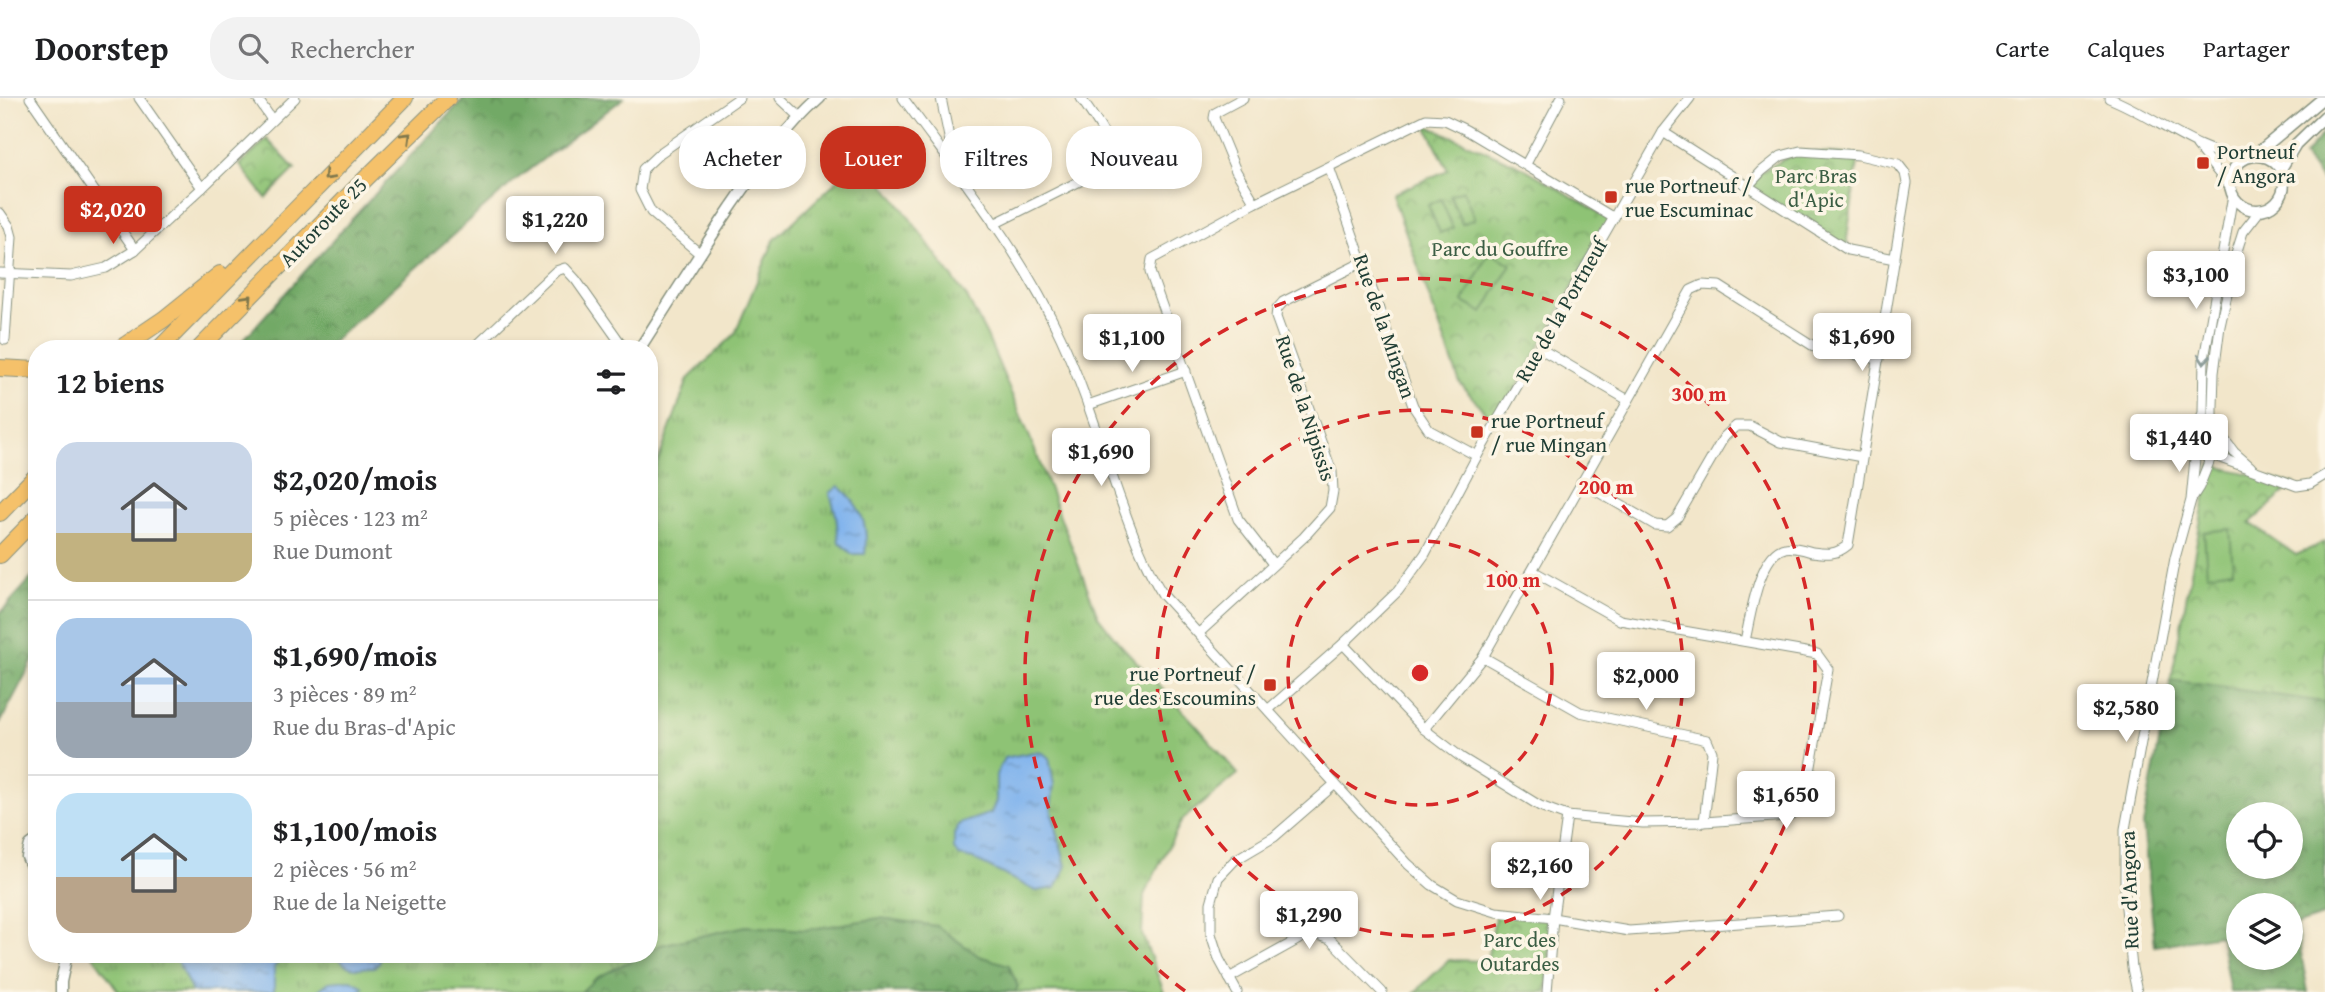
<!DOCTYPE html>
<html lang="fr">
<head>
<meta charset="utf-8">
<style>
	:root { --surface:#fff; --page:#f2f2f2; --text:#202124; --muted:#757577; --line:#e0e0e0; --accent:#c8321e }
	body { margin:0; font-family:"Gentium Book Plus",serif; background:var(--page); color:var(--text); height:100vh; display:flex; flex-direction:column; font-size:26px; white-space:nowrap }
	* { box-sizing:border-box; margin:0 }
	p { font-size:23px; color:var(--muted) }
	.icon { flex:none; width:38px; height:38px; fill:none; stroke:currentColor; stroke-width:2; stroke-linecap:round; stroke-linejoin:round }
	.map { position:relative; flex:1; overflow:hidden }
	.details { position:absolute; left:28px; top:242px; width:630px; height:623px; display:flex; flex-direction:column; background:var(--surface); border-radius:28px; box-shadow:0 4px 10px #0003 }
	.details>* { flex:none }
	.top-card { position:absolute; left:679px; top:28px; width:665px; height:63px; display:flex; gap:14px }
	.controls { position:absolute; left:2226px; top:704px; display:grid; gap:14px }
	.controls a { display:grid; place-items:center; width:77px; height:77px; border-radius:50%; background:var(--surface); box-shadow:0 4px 10px #0003; font-size:35px }
	.price { position:absolute; translate:-50% -60px; padding:0 16px; border-radius:7px; background:#fff; color:#222; font-size:23px; line-height:46px; filter:drop-shadow(0 2px 4px #0008) }
	.price::after { content:''; position:absolute; left:50%; top:42px; width:21px; height:16px; margin-left:-10px; background:inherit; clip-path:polygon(0 0,100% 0,50% 100%) }
	.price.on { background:var(--accent); color:#fff }
	ul { padding:0; list-style:none }
	li { display:flex; align-items:center; gap:21px; height:175px; padding:0 28px }
	li+li { border-top:2px solid var(--line) }
	li span { display:grid; place-items:center; flex:none; width:196px; height:140px; border-radius:21px; color:#555 }
	li>.icon { margin-inline-start:auto }
	span .icon { width:84px; height:84px; fill:#fffc; stroke-width:1 }
	li b { font-size:30px }
	h2 { display:flex; justify-content:space-between; align-items:center; height:84px; padding:0 28px; font-size:30px }
	.tag { padding:0 24px; border-radius:28px; background:var(--surface); box-shadow:0 4px 10px #0003; font-size:24px; line-height:63px }
	.tag.on { background:var(--accent); color:#fff }
	header { display:flex; align-items:center; gap:42px; box-sizing:border-box; height:98px; padding:0 35px; background:var(--surface); border-bottom:2px solid var(--line) }
	header strong { font-size:33px }
	nav { display:flex; gap:38px; margin-inline-start:auto; font-size:24px }
	.search { width:490px; height:63px; background:var(--page); display:flex; align-items:center; gap:18px; box-sizing:border-box; padding:0 24px; border-radius:28px; color:var(--muted); font-size:26px }
	.map>svg:first-child { display:block }
</style>
</head>
<body>
<header>
<strong>Doorstep</strong>
<div class="search"><svg class="icon" aria-label="search" viewBox="0 0 24 24"><circle cx="10" cy="10" r="6"/><path d="M15 15l6 6"/></svg>Rechercher</div>
<nav><a>Carte</a><a>Calques</a><a>Partager</a></nav>
</header>
<div class="map">
<svg width="2325" height="894" viewBox="0 0 2325 894">
	<defs>
		<pattern id="grass-tufts" width="24" height="20" patternUnits="userSpaceOnUse" patternTransform="scale(1.75)"><rect width="24" height="20" fill="#8ec375"/><path d="M3 7l-1-3M5 7V3M7 7l1-3M15 17l-1-3M17 17v-4M19 17l1-3" fill="none" stroke="#73a061"/></pattern>
		<pattern id="forest-crowns" width="20" height="18" patternUnits="userSpaceOnUse" patternTransform="scale(1.75)"><rect width="20" height="18" fill="#72a966"/><path d="M2 6a3 3 0 1 1 6 0M12 15a3 3 0 1 1 6 0" fill="none" stroke="#5d8b55"/></pattern>
		<pattern id="park-crowns" width="20" height="18" patternUnits="userSpaceOnUse" patternTransform="scale(1.75)"><rect width="20" height="18" fill="#8ec375"/><path d="M2 6a3 3 0 1 1 6 0M12 15a3 3 0 1 1 6 0" fill="none" stroke="#73a061"/></pattern>
		<pattern id="water-ripples" width="26" height="14" patternUnits="userSpaceOnUse" patternTransform="scale(1.75)"><rect width="26" height="14" fill="#80b3ed"/><path d="M2 4q2-2 4 0t4 0M15 11q2-2 4 0t4 0" fill="none" stroke="#6893c1"/></pattern>
	</defs>
	<rect width="100%" height="100%" fill="#fcf5e5"/>
	<filter id="ink" filterUnits="userSpaceOnUse"><feTurbulence type="fractalNoise" baseFrequency=".0143" numOctaves="2"/><feDisplacementMap in="SourceGraphic" scale="14" xChannelSelector="R" yChannelSelector="G"/><feConvolveMatrix kernelMatrix="1 2 1 2 8 2 1 2 1" color-interpolation-filters="sRGB"/></filter>
	<filter id="wash" filterUnits="userSpaceOnUse"><feTurbulence type="fractalNoise" baseFrequency=".00686" numOctaves="4" result="noise"/><feDisplacementMap in="SourceGraphic" scale="28" xChannelSelector="R" yChannelSelector="G"/><feGaussianBlur stdDeviation="1.57" result="paint"/><feColorMatrix in="noise" values="0 0 0 0 0 0 0 0 0 0 0 0 0 0 0 0 0 1.4 0 .05"/><feComposite in="paint" operator="in"/></filter>
	<g filter="url(#wash)">
		<rect width="100%" height="100%" fill="#f2e6ca"/>
		<path fill="url(#grass-tufts)" stroke="#568054" stroke-width="2" d="M863,58L906,115L968,201L987,238L1031,342L1098,518L1119,545L1195,626L1238,676L1182,722L1144,797L1142,836L1164,894H119L92,856H649V388L688,281L735,236L774,142Z"/>
		<g fill="url(#forest-crowns)" stroke="#48734d" stroke-width="2" fill-rule="evenodd">
			<path d="M464,0H624L513,84L325,250H236L352,121Z"/>
			<path d="M2325,33V87L2304,58Z"/>
			<path d="M37,474V555L0,625V515Z"/>
			<path d="M2171,582L2325,604V817L2296,827L2308,894H2230L2220,837L2155,848L2143,727ZM2238,716H2291V768H2238ZM2238,807H2291V859H2238Z"/>
			<path d="M880,820L937,828L979,858L1009,867L1018,889L1015,894L972,892L966,894H581L596,880L644,856H649V853L660,847L746,828L805,832Z"/>
		</g>
		<g fill="url(#park-crowns)" stroke="#568054" stroke-width="2">
			<path d="M1426,27L1522,69L1610,121L1496,327L1460,285L1392,96L1448,72Z"/>
			<path d="M267,41L295,71L266,100L240,67Z"/>
			<path d="M1800,53L1859,57L1847,140L1848,152L1747,89L1762,73Z"/>
			<path d="M2211,367L2294,386L2250,425L2296,457L2325,444V604L2171,582Z"/>
			<path d="M1496,814L1553,820L1547,894H1415L1449,862L1487,863Z"/>
		</g>
		<g fill="#8ec375" stroke="#568054" stroke-width="2">
			<path d="M1463,92L1475,121L1462,126L1450,97Z"/>
			<path d="M1441,101L1453,130L1440,135L1428,107Z"/>
			<path d="M1489,154L1511,166L1483,215L1463,204Z"/>
			<path d="M2230,431L2233,472L2207,476L2204,434Z"/>
		</g>
		<g fill="url(#water-ripples)" stroke="#507890" stroke-width="2">
			<path d="M839,388C861,407 869,428 865,456H852L839,444L836,417L830,395Z"/>
			<path d="M1034,654L1043,655L1049,660L1054,687L1051,710L1066,768L1056,790L1036,793L973,761L959,758L954,751V737L959,726L991,715L996,703V677L1004,660Z"/>
			<path d="M174,856H285L274,869V894H192Z"/>
			<path d="M336,856H378L380,863L374,869C354,870 348,874 336,856Z"/>
			<path d="M351,882L364,889L359,894H316L329,884Z"/>
		</g>
	</g>
	<g filter="url(#ink)">
		<g fill="none" stroke-linecap="round" stroke-linejoin="round">
			<defs>
				<g id="minor">
					<path d="M30,0L135,152"/>
					<path d="M139,0L202,90"/>
					<path d="M257,0L272,22"/>
					<path d="M780,0L799,18"/>
					<path d="M903,0C959,77 1021,153 1061,240C1084,290 1100,343 1118,395C1131,431 1143,465 1163,497L1408,766L1432,787L1457,802L1496,814L1553,820L1629,833L1838,818"/>
					<path d="M941,0L950,44L961,73"/>
					<path d="M1243,0L1215,15L1214,20L1236,73L1255,105"/>
					<path d="M2109,0C2156,19 2194,54 2245,61"/>
					<path d="M1663,34L1848,152L1895,161"/>
					<path d="M2197,48L2230,89"/>
					<path d="M1526,66L1561,0"/>
					<path d="M1329,69L1413,308L1429,332L1477,358"/>
					<path d="M0,115L9,128L12,139L5,242"/>
					<path d="M994,126L1096,75L1112,65C1114,43 1092,18 1081,0"/>
					<path d="M699,155L651,114L640,92L643,71L660,55L739,0"/>
					<path d="M0,175L71,178L106,170L135,152L202,90L295,0"/>
					<path d="M474,250L556,173L565,170L576,182L624,250"/>
					<path d="M1539,250L1628,302"/>
					<path d="M1088,307L1186,273"/>
					<path d="M2219,335L2213,323V308L2214,275L2220,228L2236,156L2243,134L2261,111"/>
					<path d="M2198,337L2206,332L2219,335L2223,343L2219,356L2206,359L2198,354L2195,345L2203,314L2204,261L2233,97"/>
					<path d="M2224,341L2234,354L2251,369"/>
					<path d="M2215,358L2297,388L2310,386L2325,377"/>
					<path d="M1581,384L1655,427L1667,428L1677,420L1724,339L1736,328H1750L1781,344L1862,359"/>
					<path d="M2192,400L2199,389L2211,359"/>
					<path d="M1273,466L1238,421L1150,174L1152,161L1255,105L1426,21L1445,22L1466,32L1614,120"/>
					<path d="M1199,535L1304,439L1330,410L1333,393L1332,374L1276,219L1277,211L1283,204L1363,164"/>
					<path d="M1745,543C1750,521 1759,455 1785,450C1793,448 1805,452 1812,454C1828,456 1836,457 1848,447L1907,85L1905,75L1898,66L1859,57L1800,53L1781,58L1762,73L1747,89"/>
					<path d="M1343,546L1424,631L1462,660L1540,708L1567,718L1643,725L1704,724L1788,718L1804,708L1828,571L1817,556L1620,522L1533,473"/>
					<path d="M1483,559L1580,614L1707,642L1712,654L1704,724"/>
					<path d="M1269,611L1343,546L1398,493L1425,456L1477,358L1663,34L1690,0"/>
					<path d="M1424,631L1483,559L1691,192L1702,187L1719,188L1815,249L1879,261"/>
					<path d="M1229,880L1310,835L1330,841L1382,894"/>
					<path d="M1237,894L1219,861L1211,836V805L1218,780L1235,762L1274,739L1335,686"/>
					<path d="M1547,894L1553,820L1567,718"/>
					<path d="M2137,894L2132,870L2125,800V731L2175,460L2191,402L2196,350"/>
				</g>
				<g id="tertiary">
					<path d="M2255,57L2323,0"/>
					<circle cx="2257" cy="85" r="27"/>
					<path d="M2281,71L2296,46L2325,18"/>
					<path d="M640,250C670,203 700,155 731,109C758,70 784,32 820,0"/>
					<path d="M37,742L30,747L27,759L37,781"/>
					<path d="M61,894V884L67,856"/>
				</g>
				<g id="motorway">
					<path d="M121,250L164,221L220,176"/>
					<path d="M160,250L405,0"/>
					<path d="M200,250L351,95L448,0"/>
					<path d="M0,270L37,272"/>
					<path d="M0,415L37,377"/>
					<path d="M0,457L37,419"/>
				</g>
			</defs>
			<use href="#minor" stroke="#88927f" stroke-width="11"/>
			<use href="#tertiary" stroke="#88927f" stroke-width="13"/>
			<use href="#motorway" stroke="#88927f" stroke-width="18"/>
			<use href="#minor" stroke="#fff" stroke-width="9"/>
			<use href="#tertiary" stroke="#fff" stroke-width="10"/>
			<use href="#motorway" stroke="#f5c16b" stroke-width="16"/>
		</g>
		<defs><path id="oneway-chevron" d="M-2-3.5L2.5 0L-2 3.5" fill="none" stroke-width="1.6" stroke-linecap="round" stroke-linejoin="round" transform="scale(1.75)"/></defs>
		<g stroke="#7f784d">
			<use href="#oneway-chevron" transform="translate(407 39) rotate(-44)"/>
			<use href="#oneway-chevron" transform="translate(328 78) rotate(134)"/>
			<use href="#oneway-chevron" transform="translate(248 201) rotate(-46)"/>
		</g>
		<use stroke="#8f9e9a" href="#oneway-chevron" transform="translate(2204 261) rotate(96)"/>
	</g>
	<g fill="none" stroke="#d62828" stroke-width="3.5" stroke-dasharray="12 9">
		<circle cx="1420" cy="575" r="132"/>
		<circle cx="1420" cy="575" r="263"/>
		<path d="M1185 893A395 395 0 1 1 1655 893"/>
	</g>
	<g fill="#c8321e" stroke="#fcf5e5" stroke-width="2.5">
		<rect x="2196" y="58" width="14" height="14" rx="3.5"/>
		<rect x="1604" y="92" width="14" height="14" rx="3.5"/>
		<rect x="1470" y="327" width="14" height="14" rx="3.5"/>
		<rect x="1263" y="580" width="14" height="14" rx="3.5"/>
	</g>
	<g text-anchor="middle" dominant-baseline="central" stroke-width="7" stroke-linejoin="round" paint-order="stroke">
		<g font-size="21" fill="#1f3d34" stroke="#fcf5e5" text-anchor="start">
			<text x="2217" y="53">Portneuf<tspan x="2217" dy="24">/ Angora</tspan></text>
			<text x="1625" y="87">rue Portneuf /<tspan x="1625" dy="24">rue Escuminac</tspan></text>
			<text x="1491" y="322">rue Portneuf<tspan x="1491" dy="24">/ rue Mingan</tspan></text>
			<text x="1256" y="575" text-anchor="end">rue Portneuf /<tspan x="1256" dy="24">rue des Escoumins</tspan></text>
		</g>
		<g font-size="21" fill="#3b5e44" stroke="#fcf5e5">
			<text x="1816" y="77">Parc Bras<tspan x="1816" dy="24">d'Apic</tspan></text>
			<text x="1500" y="150">Parc du Gouffre</text>
			<text x="1520" y="841">Parc des<tspan x="1520" dy="24">Outardes</tspan></text>
		</g>
		<g font-size="21" fill="#1f3d34" stroke="#fcf5e5">
			<text transform="translate(323 124) rotate(-46)">Autoroute 25</text>
			<text transform="translate(1561 212) rotate(-60)">Rue de la Portneuf</text>
			<text transform="translate(1385 228) rotate(71)">Rue de la Mingan</text>
			<text transform="translate(1306 310) rotate(72)">Rue de la Nipissis</text>
			<text transform="translate(2129 792) rotate(-92)">Rue d'Angora</text>
		</g>
	</g>
	<circle cx="1420" cy="575" r="10" fill="#d62828" stroke="#fcf5e5" stroke-width="3.5"/>
	<g font-size="21" text-anchor="middle" font-weight="bold" fill="#d62828" stroke="#fcf5e5" stroke-width="7" stroke-linejoin="round" paint-order="stroke">
		<text x="1699" y="303">300 m</text>
		<text x="1606" y="396">200 m</text>
		<text x="1513" y="489">100 m</text>
	</g>
</svg>
<div class="controls">
<a><svg class="icon" aria-label="locate" viewBox="0 0 24 24"><circle cx="12" cy="12" r="6"/><path d="M12 2v4M12 18v4M2 12h4M18 12h4"/></svg></a>
<a><svg class="icon" aria-label="layers" viewBox="0 0 24 24"><path d="M12 4l9 5-9 5-9-5zM3 14l9 5 9-5"/></svg></a>
</div>
<b class="price on" style="left:113px;top:148px">$2,020</b>
<b class="price" style="left:555px;top:158px">$1,220</b>
<b class="price" style="left:2196px;top:213px">$3,100</b>
<b class="price" style="left:1862px;top:275px">$1,690</b>
<b class="price" style="left:1132px;top:276px">$1,100</b>
<b class="price" style="left:2179px;top:376px">$1,440</b>
<b class="price" style="left:1101px;top:390px">$1,690</b>
<b class="price" style="left:1646px;top:614px">$2,000</b>
<b class="price" style="left:2126px;top:646px">$2,580</b>
<b class="price" style="left:1786px;top:733px">$1,650</b>
<b class="price" style="left:1540px;top:804px">$2,160</b>
<b class="price" style="left:1309px;top:853px">$1,290</b>
<div class="top-card">
<a class="tag">Acheter</a>
<a class="tag on">Louer</a>
<a class="tag">Filtres</a>
<a class="tag">Nouveau</a>
</div>
<section class="details">
<h2>12 biens<svg class="icon" aria-label="filters" viewBox="0 0 24 24"><path d="M4 7h16M4 17h16"/><circle cx="9" cy="7" r="2"/><circle cx="15" cy="17" r="2"/></svg></h2>
<ul>
<li><span style="background:linear-gradient(#c9d6e8 65%,#c2b280 0)"><svg class="icon" aria-label="home" viewBox="0 0 24 24"><path d="M3 11l9-7 9 7M6 9v11h12V9"/></svg></span><div><b>$2,020/mois</b><p>5 pièces · 123 m²</p><p>Rue Dumont</p></div></li>
<li><span style="background:linear-gradient(#a9c7e8 60%,#9aa5b1 0)"><svg class="icon" aria-label="home" viewBox="0 0 24 24"><path d="M3 11l9-7 9 7M6 9v11h12V9"/></svg></span><div><b>$1,690/mois</b><p>3 pièces · 89 m²</p><p>Rue du Bras-d'Apic</p></div></li>
<li><span style="background:linear-gradient(#bfe0f5 60%,#b9a48a 0)"><svg class="icon" aria-label="home" viewBox="0 0 24 24"><path d="M3 11l9-7 9 7M6 9v11h12V9"/></svg></span><div><b>$1,100/mois</b><p>2 pièces · 56 m²</p><p>Rue de la Neigette</p></div></li>
</ul>
</section>
</div>
</body>
</html>
